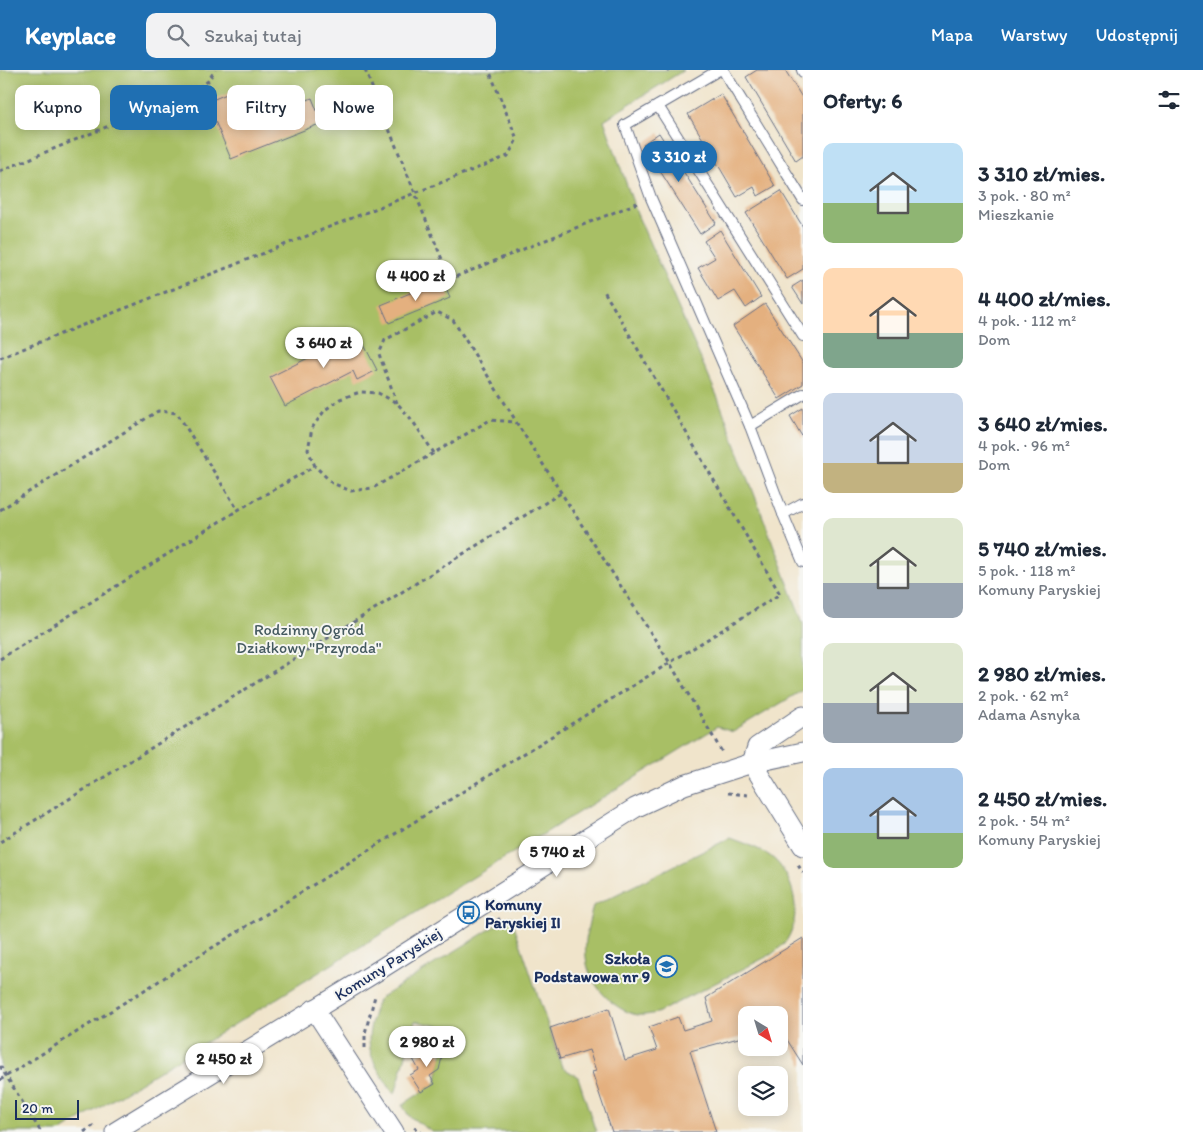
<!DOCTYPE html>
<html lang="pl">
<head>
<meta charset="utf-8">
<style>
	:root { --surface:#fff; --page:#f2f2f3; --text:#1f2937; --muted:#747a83; --accent:#1f6fb2 }
	body { margin:0; font-family:Itim,sans-serif; background:var(--page); color:var(--text); height:100vh; display:flex; flex-direction:column; font-size:19px; white-space:nowrap }
	* { box-sizing:border-box; margin:0 }
	p { font-size:16px; color:var(--muted) }
	.icon { flex:none; width:28px; height:28px; fill:none; stroke:currentColor; stroke-width:2; stroke-linecap:round; stroke-linejoin:round }
	.map { position:relative; flex:1; overflow:hidden }
	.sheet { display:flex; flex-direction:column; background:var(--surface); width:400px }
	.sheet>* { flex:none }
	.banner { position:absolute; left:15px; top:15px; width:475px; height:45px; display:flex; gap:10px }
	.needle { width:32px; rotate:142deg }
	.tools { position:absolute; left:738px; top:936px; display:grid; gap:10px }
	.tools a { display:grid; place-items:center; width:50px; height:50px; border-radius:10px; background:var(--surface); box-shadow:0 2px 12px #0003; font-size:25px }
	.scale { position:absolute; left:15px; bottom:12px; width:64px; box-sizing:border-box; padding-left:5px; border:2px solid #1b2f5e; border-top:0; font-size:14px; line-height:18px; white-space:nowrap; color:#1b2f5e; -webkit-text-stroke:4px #f6f6f2; paint-order:stroke }
	.price { position:absolute; translate:-50% -42px; padding:0 11px; border-radius:18px; background:#fff; color:#222; font-size:16px; line-height:32px; filter:drop-shadow(0 1px 2px #0008) }
	.price::after { content:''; position:absolute; left:50%; top:30px; width:15px; height:11px; margin-left:-8px; background:inherit; clip-path:polygon(0 0,100% 0,50% 100%) }
	.price.selected { background:var(--accent); color:#fff }
	ul { padding:0; list-style:none }
	li { display:flex; align-items:center; gap:15px; height:125px; padding:0 20px }
	li span { display:grid; place-items:center; flex:none; width:140px; height:100px; border-radius:10px; color:#555 }
	li>.icon { margin-inline-start:auto }
	span .icon { width:60px; height:60px; fill:#fffc; stroke-width:1 }
	li b { font-size:21px }
	h2 { display:flex; justify-content:space-between; align-items:center; height:60px; padding:0 20px; font-size:21px }
	.pill { padding:0 18px; border-radius:10px; background:var(--surface); box-shadow:0 2px 12px #0003; font-size:18px; line-height:45px }
	.pill.selected { background:var(--accent); color:#fff }
	header { display:flex; align-items:center; gap:30px; box-sizing:border-box; height:70px; padding:0 25px; background:var(--accent); color:#fff }
	header strong { font-size:24px }
	nav { display:flex; gap:28px; margin-inline-start:auto; font-size:18px }
	.search { width:350px; height:45px; background:var(--page); display:flex; align-items:center; gap:12px; box-sizing:border-box; padding:0 18px; border-radius:10px; color:var(--muted); font-size:19px }
	main { display:flex; flex:1; min-height:0 }
	.map>svg:first-child { display:block }
</style>
</head>
<body>
<header>
<strong>Keyplace</strong>
<div class="search"><svg class="icon" aria-label="search" viewBox="0 0 24 24"><circle cx="10" cy="10" r="6"/><path d="M15 15l6 6"/></svg>Szukaj tutaj</div>
<nav><a>Mapa</a><a>Warstwy</a><a>Udostępnij</a></nav>
</header>
<main>
<div class="map">
<svg width="803" height="1062" viewBox="0 0 803 1062">
	<rect width="100%" height="100%" fill="#f6f6f2"/>
	<filter id="ink" filterUnits="userSpaceOnUse"><feTurbulence type="fractalNoise" baseFrequency=".02" numOctaves="2"/><feDisplacementMap in="SourceGraphic" scale="10" xChannelSelector="R" yChannelSelector="G"/><feConvolveMatrix kernelMatrix="1 2 1 2 8 2 1 2 1" color-interpolation-filters="sRGB"/></filter>
	<filter id="wash" filterUnits="userSpaceOnUse"><feTurbulence type="fractalNoise" baseFrequency=".0096" numOctaves="4" result="noise"/><feDisplacementMap in="SourceGraphic" scale="20" xChannelSelector="R" yChannelSelector="G"/><feGaussianBlur stdDeviation="1.12" result="paint"/><feColorMatrix in="noise" values="0 0 0 0 0 0 0 0 0 0 0 0 0 0 0 0 0 1.4 0 .05"/><feComposite in="paint" operator="in"/></filter>
	<g filter="url(#wash)">
		<rect width="100%" height="100%" fill="#f0e4cb"/>
		<g fill="#a8bf65" stroke="#627762">
			<path d="M0,0H684L604,50L637,144L718,328L803,553V620L733,662L717,657L60,1062H0Z"/>
			<path d="M730,768C745,774 763,779 775,790C796,811 803,849 784,874C780,877 776,881 772,884L657,943C651,944 643,946 637,945C614,940 592,917 587,894C583,874 588,855 593,836Z"/>
			<path d="M511,846L562,997L578,1007L596,1062H432L409,1046L402,1035L436,1013L448,958L415,951L396,1021L393,1023C376,996 363,983 372,950C374,942 375,934 380,928Z"/>
		</g>
		<g id="blocks">
			<g fill="#e4b07f">
				<path d="M757,0H785L803,29V86L796,91L746,7Z"/>
				<path d="M244,17L249,28L261,23L267,35L294,24L298,34L312,28L322,53L231,89L207,32Z"/>
				<path d="M721,24L775,116L758,126L754,117L737,127L688,44Z"/>
				<path d="M659,63L716,153L700,164L643,74Z"/>
				<path d="M781,121L803,157V199L787,209L746,143Z"/>
				<path d="M720,160L761,227L746,238L735,221L718,231L698,198L715,188L704,171Z"/>
				<path d="M442,210L450,228L389,253L381,235Z"/>
				<path d="M803,210V234L792,217Z"/>
				<path d="M765,234L803,293V314L779,329L733,256Z"/>
				<path d="M358,263L377,300L357,310L353,301L285,336L270,307Z"/>
				<path d="M803,338V368L790,346Z"/>
				<path d="M803,868V995L779,957V945H746V966L690,981L716,1062H612L592,1002L596,1001L589,980L560,989L550,958L609,938L625,990L657,980L649,957L678,947L683,960L712,951L706,928Z"/>
				<path d="M434,975L442,987L439,1000L430,1006L435,1014L421,1022L410,1005L419,1000L413,989Z"/>
			</g>
		</g>
	</g>
	<g filter="url(#ink)">
		<use href="#blocks" fill-opacity="0" stroke="#666e84" stroke-width="1"/>
		<g fill="none" stroke-linecap="round" stroke-linejoin="round">
			<defs>
				<g id="service">
					<path d="M719,0L625,55L651,128L750,356L783,444L803,433"/>
					<path d="M723,0L803,130"/>
					<path d="M802,0L803,2"/>
					<path d="M658,36L803,266"/>
					<path d="M750,356L803,324"/>
					<path d="M783,444L803,492"/>
				</g>
				<g id="minor">
					<path d="M803,646L757,677L752,693L803,776"/>
					<path d="M314,939L394,1062"/>
					<path d="M115,1062L371,905L635,738L684,715L752,693L803,682"/>
				</g>
			</defs>
			<use href="#service" stroke="#666e84" stroke-width="12"/>
			<use href="#minor" stroke="#666e84" stroke-width="21"/>
			<g stroke="#666e84" stroke-width="3" stroke-dasharray="4 4" stroke-linecap="butt">
				<path d="M365,0L450,209L637,133"/>
				<path d="M668,0V1L670,0"/>
				<path d="M0,101L196,20L208,11L215,0"/>
				<path d="M0,288L508,86L517,69L489,0"/>
				<path d="M397,333L379,284L385,270L437,242L453,250L516,351"/>
				<path d="M434,383L412,350L397,333L378,323L360,322L340,329L325,340L312,358L308,380L315,396L332,413L351,421L373,418L434,383L490,350L516,352L670,593L722,682"/>
				<path d="M0,440L158,341L177,343L238,440"/>
				<path d="M0,589L238,440L315,396"/>
				<path d="M728,723L749,725"/>
				<path d="M0,772L561,423"/>
				<path d="M798,795L803,803"/>
				<path d="M498,848L506,862"/>
				<path d="M365,978V963L375,926"/>
				<path d="M0,996L41,1062"/>
				<path d="M0,1010L780,524L604,221"/>
				<path d="M414,1057L421,1062"/>
				<path d="M84,1062L96,1054"/>
			</g>
			<use href="#service" stroke="#fff" stroke-width="10"/>
			<use href="#minor" stroke="#fff" stroke-width="19"/>
		</g>
	</g>
	<defs>
		<symbol id="bus-ring" viewBox="-11 -11 22 22"><circle r="9.5" fill="#f6f6f2" stroke="#1f6fb2" stroke-width="1.5"/><path d="M-5-6H5V4H4V6H2V4H-2V6H-4V4H-5ZM-3.5-4V0h7V-4ZM-3.5 1.2v1.5H-2V1.2ZM2 1.2v1.5H3.5V1.2Z" fill="#1f6fb2"/></symbol>
		<symbol id="school-ring" viewBox="-11 -11 22 22"><circle r="9.5" fill="#f6f6f2" stroke="#1f6fb2" stroke-width="1.5"/><path d="M0-5L7-2L0 1L-7-2ZM-4 1L0 2.5L4 1V4Q0 6-4 4Z" fill="#1f6fb2"/></symbol>
	</defs>
	<g fill-rule="evenodd">
		<use href="#bus-ring" x="456" y="830" width="25" height="25"/>
		<use href="#school-ring" x="654" y="884" width="25" height="25"/>
	</g>
	<g text-anchor="middle" dominant-baseline="central" stroke-width="4" stroke-linejoin="round" paint-order="stroke">
		<g font-size="16" fill="#455a60" stroke="#f6f6f2">
			<text x="309" y="559">Rodzinny Ogród<tspan x="309" dy="18">Działkowy "Przyroda"</tspan></text>
		</g>
		<g font-size="16" font-weight="bold" fill="#1b2f5e" stroke="#f6f6f2" text-anchor="start">
			<text x="485" y="834">Komuny<tspan x="485" dy="18">Paryskiej II</tspan></text>
			<text x="650" y="888" text-anchor="end">Szkoła<tspan x="650" dy="18">Podstawowa nr 9</tspan></text>
		</g>
		<g font-size="16" fill="#1b2f5e" stroke="#f6f6f2">
			<text transform="translate(388 894) rotate(-32)">Komuny Paryskiej</text>
		</g>
	</g>
</svg>
<div class="tools">
<a><svg class="needle" viewBox="-14 -14 28 28"><path d="M0-13l5 13h-10z" fill="#e53935"/><path d="M0 13l5-13h-10z" fill="#747a83"/></svg></a>
<a><svg class="icon" aria-label="layers" viewBox="0 0 24 24"><path d="M12 4l9 5-9 5-9-5zM3 14l9 5 9-5"/></svg></a>
</div>
<div class="scale">20 m</div>
<b class="price selected" style="left:679px;top:113px">3 310 zł</b>
<b class="price" style="left:416px;top:232px">4 400 zł</b>
<b class="price" style="left:324px;top:299px">3 640 zł</b>
<b class="price" style="left:557px;top:808px">5 740 zł</b>
<b class="price" style="left:427px;top:998px">2 980 zł</b>
<b class="price" style="left:224px;top:1015px">2 450 zł</b>
<div class="banner">
<a class="pill">Kupno</a>
<a class="pill selected">Wynajem</a>
<a class="pill">Filtry</a>
<a class="pill">Nowe</a>
</div>
</div>
<section class="sheet">
<h2>Oferty: 6<svg class="icon" aria-label="filters" viewBox="0 0 24 24"><path d="M4 7h16M4 17h16"/><circle cx="9" cy="7" r="2"/><circle cx="15" cy="17" r="2"/></svg></h2>
<ul>
<li><span style="background:linear-gradient(#bfe0f5 60%,#8fb573 0)"><svg class="icon" aria-label="home" viewBox="0 0 24 24"><path d="M3 11l9-7 9 7M6 9v11h12V9"/></svg></span><div><b>3 310 zł/mies.</b><p>3 pok. · 80 m²</p><p>Mieszkanie</p></div></li>
<li><span style="background:linear-gradient(#ffd9b3 65%,#7fa58c 0)"><svg class="icon" aria-label="home" viewBox="0 0 24 24"><path d="M3 11l9-7 9 7M6 9v11h12V9"/></svg></span><div><b>4 400 zł/mies.</b><p>4 pok. · 112 m²</p><p>Dom</p></div></li>
<li><span style="background:linear-gradient(#c9d6e8 70%,#c2b280 0)"><svg class="icon" aria-label="home" viewBox="0 0 24 24"><path d="M3 11l9-7 9 7M6 9v11h12V9"/></svg></span><div><b>3 640 zł/mies.</b><p>4 pok. · 96 m²</p><p>Dom</p></div></li>
<li><span style="background:linear-gradient(#dfe7d0 65%,#9aa5b1 0)"><svg class="icon" aria-label="home" viewBox="0 0 24 24"><path d="M3 11l9-7 9 7M6 9v11h12V9"/></svg></span><div><b>5 740 zł/mies.</b><p>5 pok. · 118 m²</p><p>Komuny Paryskiej</p></div></li>
<li><span style="background:linear-gradient(#dfe7d0 60%,#9aa5b1 0)"><svg class="icon" aria-label="home" viewBox="0 0 24 24"><path d="M3 11l9-7 9 7M6 9v11h12V9"/></svg></span><div><b>2 980 zł/mies.</b><p>2 pok. · 62 m²</p><p>Adama Asnyka</p></div></li>
<li><span style="background:linear-gradient(#a9c7e8 65%,#8fb573 0)"><svg class="icon" aria-label="home" viewBox="0 0 24 24"><path d="M3 11l9-7 9 7M6 9v11h12V9"/></svg></span><div><b>2 450 zł/mies.</b><p>2 pok. · 54 m²</p><p>Komuny Paryskiej</p></div></li>
</ul>
</section>
</main>
</body>
</html>
